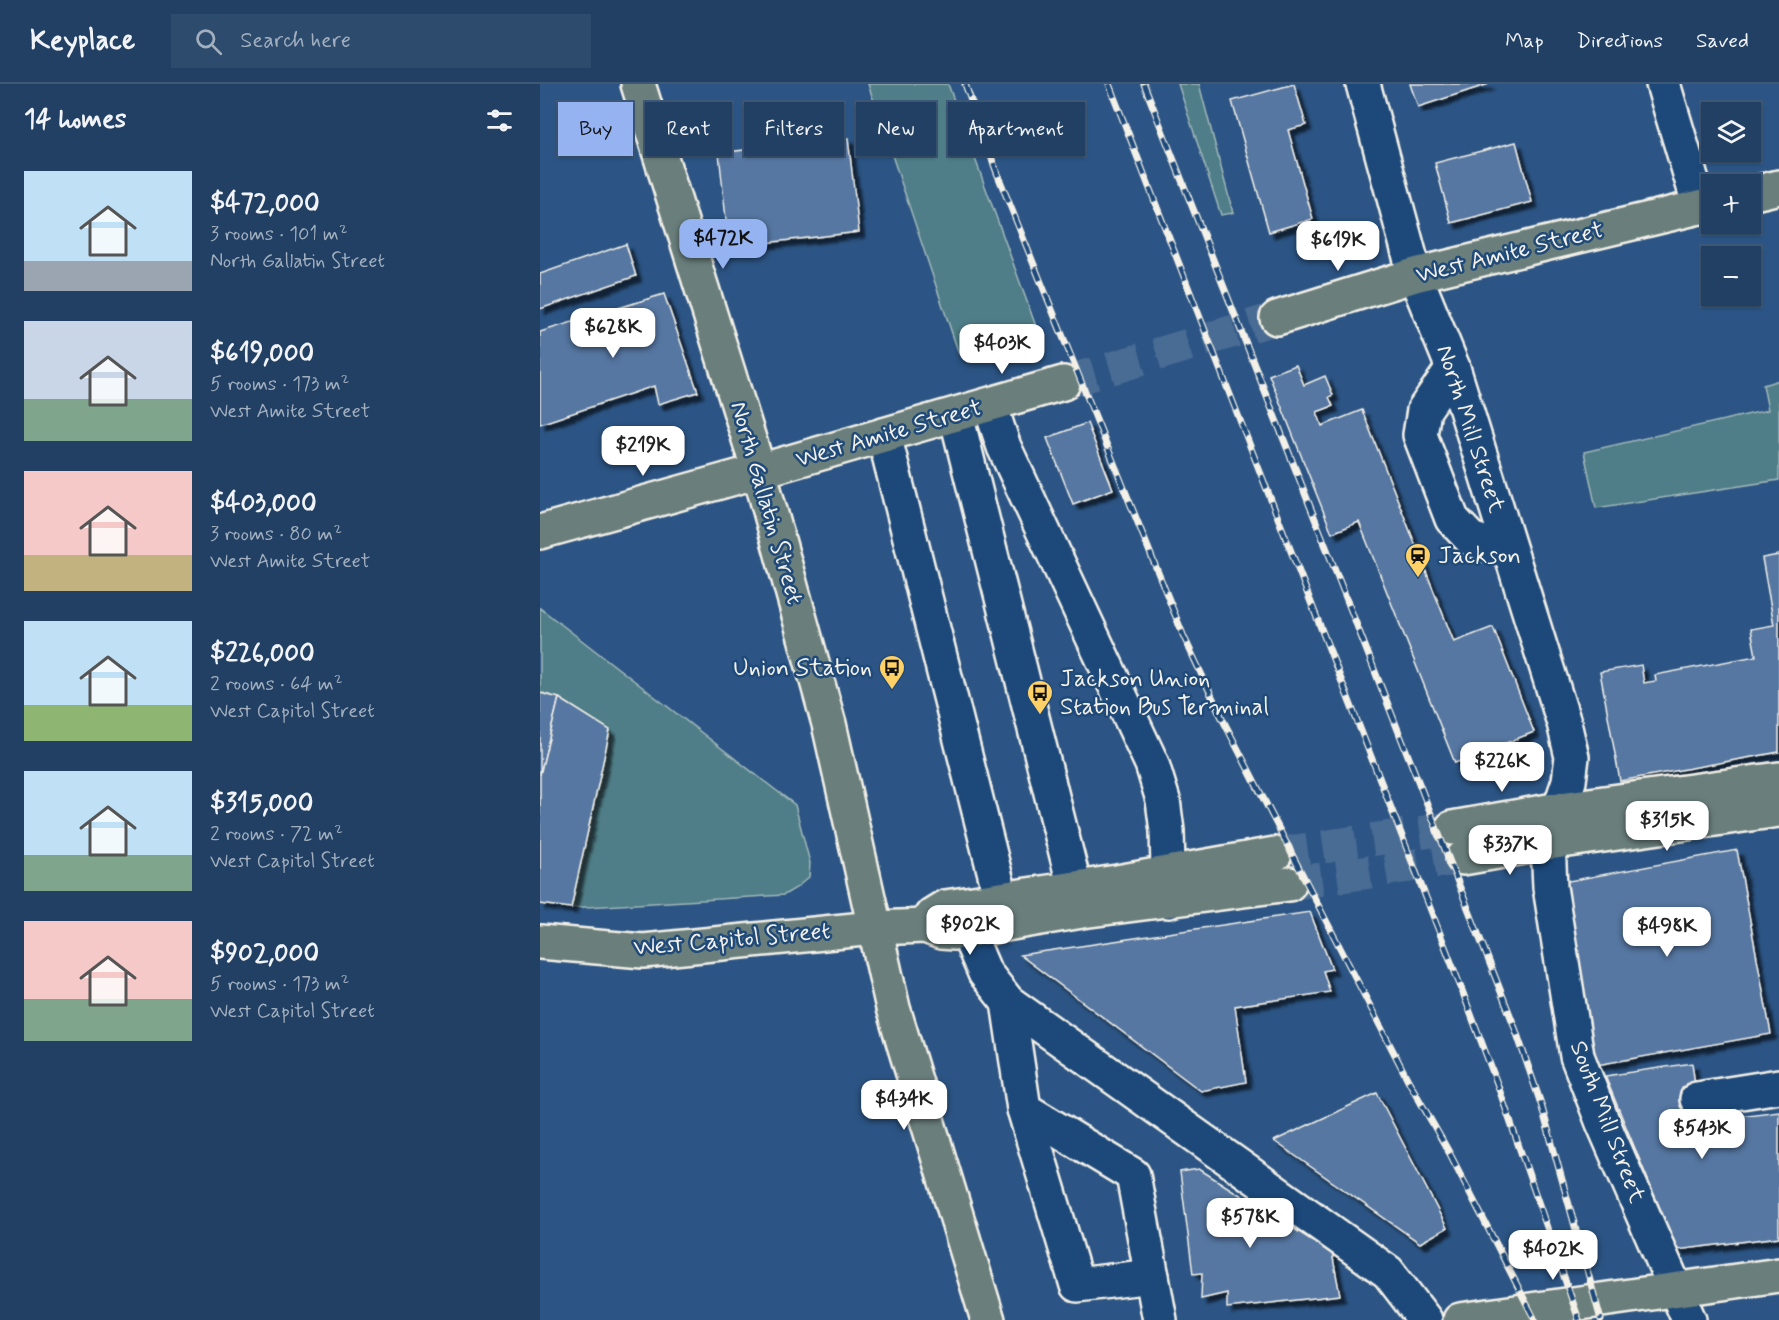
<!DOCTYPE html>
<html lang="en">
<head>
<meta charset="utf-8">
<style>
	:root { --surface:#214064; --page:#2d4b6d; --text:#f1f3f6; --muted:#a2afbf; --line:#3e5978; --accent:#95b2f1 }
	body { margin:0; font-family:Mynerve,sans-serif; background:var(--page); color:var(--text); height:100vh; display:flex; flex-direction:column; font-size:22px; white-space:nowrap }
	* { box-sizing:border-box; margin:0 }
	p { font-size:20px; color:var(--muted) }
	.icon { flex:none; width:33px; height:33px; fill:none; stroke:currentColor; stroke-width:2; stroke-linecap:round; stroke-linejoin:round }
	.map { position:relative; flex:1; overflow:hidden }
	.sheet { display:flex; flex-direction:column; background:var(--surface); width:540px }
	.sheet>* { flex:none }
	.banner { position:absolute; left:18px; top:18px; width:570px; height:54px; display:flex; gap:12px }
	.tools { position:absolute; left:1161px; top:18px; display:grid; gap:12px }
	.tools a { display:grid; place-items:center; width:60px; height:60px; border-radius:0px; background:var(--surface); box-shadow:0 2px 4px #0004,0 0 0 2px var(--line); font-size:30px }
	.price { position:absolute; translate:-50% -51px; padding:0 14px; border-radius:12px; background:#fff; color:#222; font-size:20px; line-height:39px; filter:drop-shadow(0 2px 3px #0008) }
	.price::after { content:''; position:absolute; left:50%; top:36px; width:18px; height:14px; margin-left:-9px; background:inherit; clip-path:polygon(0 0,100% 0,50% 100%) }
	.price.current { background:var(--accent); color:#111 }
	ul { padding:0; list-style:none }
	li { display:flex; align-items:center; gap:18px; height:150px; padding:0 24px }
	li span { display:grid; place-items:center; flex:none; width:168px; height:120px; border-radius:0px; color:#555 }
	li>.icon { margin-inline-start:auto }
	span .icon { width:72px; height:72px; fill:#fffc; stroke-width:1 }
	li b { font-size:26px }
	h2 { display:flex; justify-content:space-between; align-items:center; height:72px; padding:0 24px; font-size:26px }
	.pill { padding:0 21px; border-radius:0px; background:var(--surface); box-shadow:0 2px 4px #0004,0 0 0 2px var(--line); font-size:21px; line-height:54px }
	.pill.current { background:var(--accent); color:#111 }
	header { display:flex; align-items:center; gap:36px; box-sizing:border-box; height:84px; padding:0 30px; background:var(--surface); border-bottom:2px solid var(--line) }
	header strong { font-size:28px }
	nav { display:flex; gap:33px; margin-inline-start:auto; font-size:21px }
	.search { width:420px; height:54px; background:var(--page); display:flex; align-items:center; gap:15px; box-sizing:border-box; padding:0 21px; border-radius:0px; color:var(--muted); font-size:22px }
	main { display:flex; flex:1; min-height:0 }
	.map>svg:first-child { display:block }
</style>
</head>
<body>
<header>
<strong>Keyplace</strong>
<div class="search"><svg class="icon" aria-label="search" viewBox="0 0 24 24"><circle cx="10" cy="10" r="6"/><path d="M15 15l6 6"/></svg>Search here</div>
<nav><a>Map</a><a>Directions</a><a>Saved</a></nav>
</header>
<main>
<section class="sheet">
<h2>14 homes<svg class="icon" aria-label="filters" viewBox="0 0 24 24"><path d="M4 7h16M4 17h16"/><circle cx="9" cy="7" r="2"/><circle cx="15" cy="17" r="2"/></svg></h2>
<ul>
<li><span style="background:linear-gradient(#bfe0f5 75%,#9aa5b1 0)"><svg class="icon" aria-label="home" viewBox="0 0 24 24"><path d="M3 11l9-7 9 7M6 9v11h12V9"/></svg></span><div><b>$472,000</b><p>3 rooms · 101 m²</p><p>North Gallatin Street</p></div></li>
<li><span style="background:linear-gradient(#c9d6e8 65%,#7fa58c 0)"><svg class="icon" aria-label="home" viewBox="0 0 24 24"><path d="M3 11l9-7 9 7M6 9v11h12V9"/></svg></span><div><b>$619,000</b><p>5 rooms · 173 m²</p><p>West Amite Street</p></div></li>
<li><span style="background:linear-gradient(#f6c9c9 70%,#c2b280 0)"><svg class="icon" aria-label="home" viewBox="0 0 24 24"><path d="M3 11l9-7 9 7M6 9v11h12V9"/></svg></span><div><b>$403,000</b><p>3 rooms · 80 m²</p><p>West Amite Street</p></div></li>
<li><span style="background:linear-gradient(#bfe0f5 70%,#8fb573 0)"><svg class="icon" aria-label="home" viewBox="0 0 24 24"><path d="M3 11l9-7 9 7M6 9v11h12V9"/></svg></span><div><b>$226,000</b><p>2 rooms · 64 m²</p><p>West Capitol Street</p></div></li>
<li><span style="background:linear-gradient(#bfe0f5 70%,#7fa58c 0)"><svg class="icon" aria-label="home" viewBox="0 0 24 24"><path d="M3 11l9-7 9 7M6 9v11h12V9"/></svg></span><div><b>$315,000</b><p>2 rooms · 72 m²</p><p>West Capitol Street</p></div></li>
<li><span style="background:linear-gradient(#f6c9c9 65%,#7fa58c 0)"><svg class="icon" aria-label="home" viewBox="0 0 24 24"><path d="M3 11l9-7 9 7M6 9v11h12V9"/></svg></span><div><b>$902,000</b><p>5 rooms · 173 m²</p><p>West Capitol Street</p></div></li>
</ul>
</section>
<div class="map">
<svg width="1239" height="1236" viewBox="0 0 1239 1236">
	<defs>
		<filter id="shadow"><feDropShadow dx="5.5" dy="5.5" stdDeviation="1.5" flood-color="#0009"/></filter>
	</defs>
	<rect width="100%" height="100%" fill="#2c5585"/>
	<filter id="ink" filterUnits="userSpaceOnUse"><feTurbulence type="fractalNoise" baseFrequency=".0167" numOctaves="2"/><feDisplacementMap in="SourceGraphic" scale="12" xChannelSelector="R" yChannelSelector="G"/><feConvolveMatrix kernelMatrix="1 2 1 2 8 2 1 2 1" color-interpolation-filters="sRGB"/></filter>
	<g filter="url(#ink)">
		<g fill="#4f7e88" stroke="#a2b8b8" stroke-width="1.5">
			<path d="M328,0H408L498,248L419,270Z"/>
			<path d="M638,0H659L693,129L681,131Z"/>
			<path d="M1239,296V396L1056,424L1044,368L1228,326L1223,301Z"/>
			<path d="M0,524L255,721L270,779L269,793L256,804L244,811L31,824L70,646L19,614L0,608Z"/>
		</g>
		<g fill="#5677a2" stroke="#f4f1e8" stroke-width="1.5" filter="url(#shadow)">
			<path d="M754,0L766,41L748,46L773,135L729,148L692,17Z"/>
			<path d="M870,0H949L878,23Z"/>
			<path d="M308,54L319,148L189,163L179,69Z"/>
			<path d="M976,58L992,118L911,139L895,79Z"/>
			<path d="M86,160L96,192L0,225V190Z"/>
			<path d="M124,210L158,308L118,320L114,302L0,340V248Z"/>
			<path d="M756,281L764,301L785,292L793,311L789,313L793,322L777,328L782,342L822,326L914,558L953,543L994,648L915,679L819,438L792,449L729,291Z"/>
			<path d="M547,339L573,405L533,420L507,354Z"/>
			<path d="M1239,471V668L1080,697L1060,588L1101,581L1104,599L1116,597L1115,591L1216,572L1211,545L1234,541L1222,474Z"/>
			<path d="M0,609L19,614L0,691Z"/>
			<path d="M19,614L70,646L31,824L0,820V691Z"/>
			<path d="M1197,766L1231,950L1057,981L1023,798Z"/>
			<path d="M770,828L792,885L783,887L790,908L695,922L706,998L661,1007L480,871Z"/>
			<path d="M1152,979L1160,1037L1239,1027V1153L1137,1166L1065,992Z"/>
			<path d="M837,1009L907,1144L880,1159L734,1057Z"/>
			<path d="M659,1085L792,1169L800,1211L687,1224V1209L661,1215L662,1189L653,1190L640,1088Z"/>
		</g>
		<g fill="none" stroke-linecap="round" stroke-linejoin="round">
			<g stroke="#4a6c94" stroke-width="33" stroke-dasharray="33 16" stroke-linecap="butt">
				<path d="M523,299L737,234"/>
				<path d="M735,770L912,744"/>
				<path d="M749,800L923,774"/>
			</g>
			<defs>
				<g id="minor">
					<path d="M823,0L875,191L913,284L1024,639L1032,673L1029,697L1008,759L1010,803L1037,972L1063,1039L1149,1236"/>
					<path d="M1123,0L1160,123"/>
					<path d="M913,284L884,326L880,351L912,435L931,455L970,468"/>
					<path d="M450,321L464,363L612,680L623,716L627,747L629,817"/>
					<path d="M416,331L535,804"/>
					<path d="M344,351L461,814"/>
					<path d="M427,847L445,889L468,918L848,1188L885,1236"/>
					<path d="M468,918L484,1025L593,1091L620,1236"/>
					<path d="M1157,1015L1239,1002"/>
					<path d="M484,1025L537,1201L612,1192"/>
				</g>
				<g id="major">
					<path d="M98,0L219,387L289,640L353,924L448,1236"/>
					<path d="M1210,110L1239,103"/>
					<path d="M737,234L875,191L1172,120"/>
					<path d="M0,448L219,387L523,299"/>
					<path d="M912,744L1020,725L1239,695"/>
					<path d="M923,774L1008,759L1239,726"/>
					<path d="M385,842L392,831L405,823L577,798L735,770"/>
					<path d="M0,858L103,867L334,844L385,842L401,848L414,849L542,827L749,800"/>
					<path d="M920,1236L1239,1191"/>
				</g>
			</defs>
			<use href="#minor" stroke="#f4f1e8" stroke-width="38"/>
			<use href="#major" stroke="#f4f1e8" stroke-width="38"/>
			<use href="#minor" stroke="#1f4a7a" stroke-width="33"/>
			<use href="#major" stroke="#6b7f7c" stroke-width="33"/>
			<defs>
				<g id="rail">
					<path d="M425,0L457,89L644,553L683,636L868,996L910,1070L995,1236"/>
					<path d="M569,0L920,901L958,1002L1039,1236"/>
					<path d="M604,0L974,941L1001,1020L1061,1236"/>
				</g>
			</defs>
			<use href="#rail" stroke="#f4f1e8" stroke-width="7"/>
			<use href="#rail" stroke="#1f4a7a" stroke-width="4.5" stroke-dasharray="14" stroke-linecap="butt"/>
		</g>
	</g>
	<defs>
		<symbol id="station-pin" viewBox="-11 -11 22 30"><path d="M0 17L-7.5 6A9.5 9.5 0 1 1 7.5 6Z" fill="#ffd166" stroke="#1f4a7a"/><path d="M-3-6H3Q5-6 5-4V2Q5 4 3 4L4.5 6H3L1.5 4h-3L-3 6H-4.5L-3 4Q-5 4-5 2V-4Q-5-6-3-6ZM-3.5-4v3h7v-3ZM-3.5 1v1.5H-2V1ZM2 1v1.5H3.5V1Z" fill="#111"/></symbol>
		<symbol id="bus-pin" viewBox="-11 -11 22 30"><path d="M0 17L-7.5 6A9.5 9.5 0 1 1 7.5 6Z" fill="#ffd166" stroke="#1f4a7a"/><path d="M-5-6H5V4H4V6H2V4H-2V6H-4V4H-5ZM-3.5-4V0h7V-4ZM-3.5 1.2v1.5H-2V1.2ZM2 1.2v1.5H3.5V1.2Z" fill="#111"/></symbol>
	</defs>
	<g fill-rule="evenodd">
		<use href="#station-pin" x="863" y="457" width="30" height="40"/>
		<use href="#bus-pin" x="337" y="569" width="30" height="40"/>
		<use href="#bus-pin" x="485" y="594" width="30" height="40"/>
	</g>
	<g text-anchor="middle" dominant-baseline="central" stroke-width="5" stroke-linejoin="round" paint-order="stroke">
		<g font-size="24" fill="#f4f1e8" stroke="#1f4a7a">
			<text transform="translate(970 169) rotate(-14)">West Amite Street</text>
			<text transform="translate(930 345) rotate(72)">North Mill Street</text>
			<text transform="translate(349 350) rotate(-16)">West Amite Street</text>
			<text transform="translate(226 419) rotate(74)">North Gallatin Street</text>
			<text transform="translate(192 856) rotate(-5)">West Capitol Street</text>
			<text transform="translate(1067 1038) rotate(69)">South Mill Street</text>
		</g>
		<g font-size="24" fill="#f4f1e8" stroke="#1f4a7a" text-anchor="start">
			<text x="898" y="472">Jackson</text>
			<text x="332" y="584" text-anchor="end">Union Station</text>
			<text x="520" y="595">Jackson Union<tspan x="520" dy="28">Station Bus Terminal</tspan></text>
		</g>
	</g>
</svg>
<div class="tools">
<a><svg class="icon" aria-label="layers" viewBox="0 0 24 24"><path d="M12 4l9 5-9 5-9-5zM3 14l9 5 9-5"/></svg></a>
<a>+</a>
<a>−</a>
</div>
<b class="price current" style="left:183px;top:186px">$472K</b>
<b class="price" style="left:798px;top:188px">$619K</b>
<b class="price" style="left:73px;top:275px">$628K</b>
<b class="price" style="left:462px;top:291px">$403K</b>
<b class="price" style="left:103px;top:393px">$219K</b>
<b class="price" style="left:962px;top:709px">$226K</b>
<b class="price" style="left:1127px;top:768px">$315K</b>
<b class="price" style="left:970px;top:792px">$337K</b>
<b class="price" style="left:430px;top:872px">$902K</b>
<b class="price" style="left:1127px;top:874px">$498K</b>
<b class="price" style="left:364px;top:1047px">$434K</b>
<b class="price" style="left:1162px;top:1076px">$543K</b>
<b class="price" style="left:710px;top:1165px">$578K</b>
<b class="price" style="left:1013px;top:1197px">$402K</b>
<div class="banner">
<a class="pill current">Buy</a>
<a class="pill">Rent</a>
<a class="pill">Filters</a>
<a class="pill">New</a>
<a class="pill">Apartment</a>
</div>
</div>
</main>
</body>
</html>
